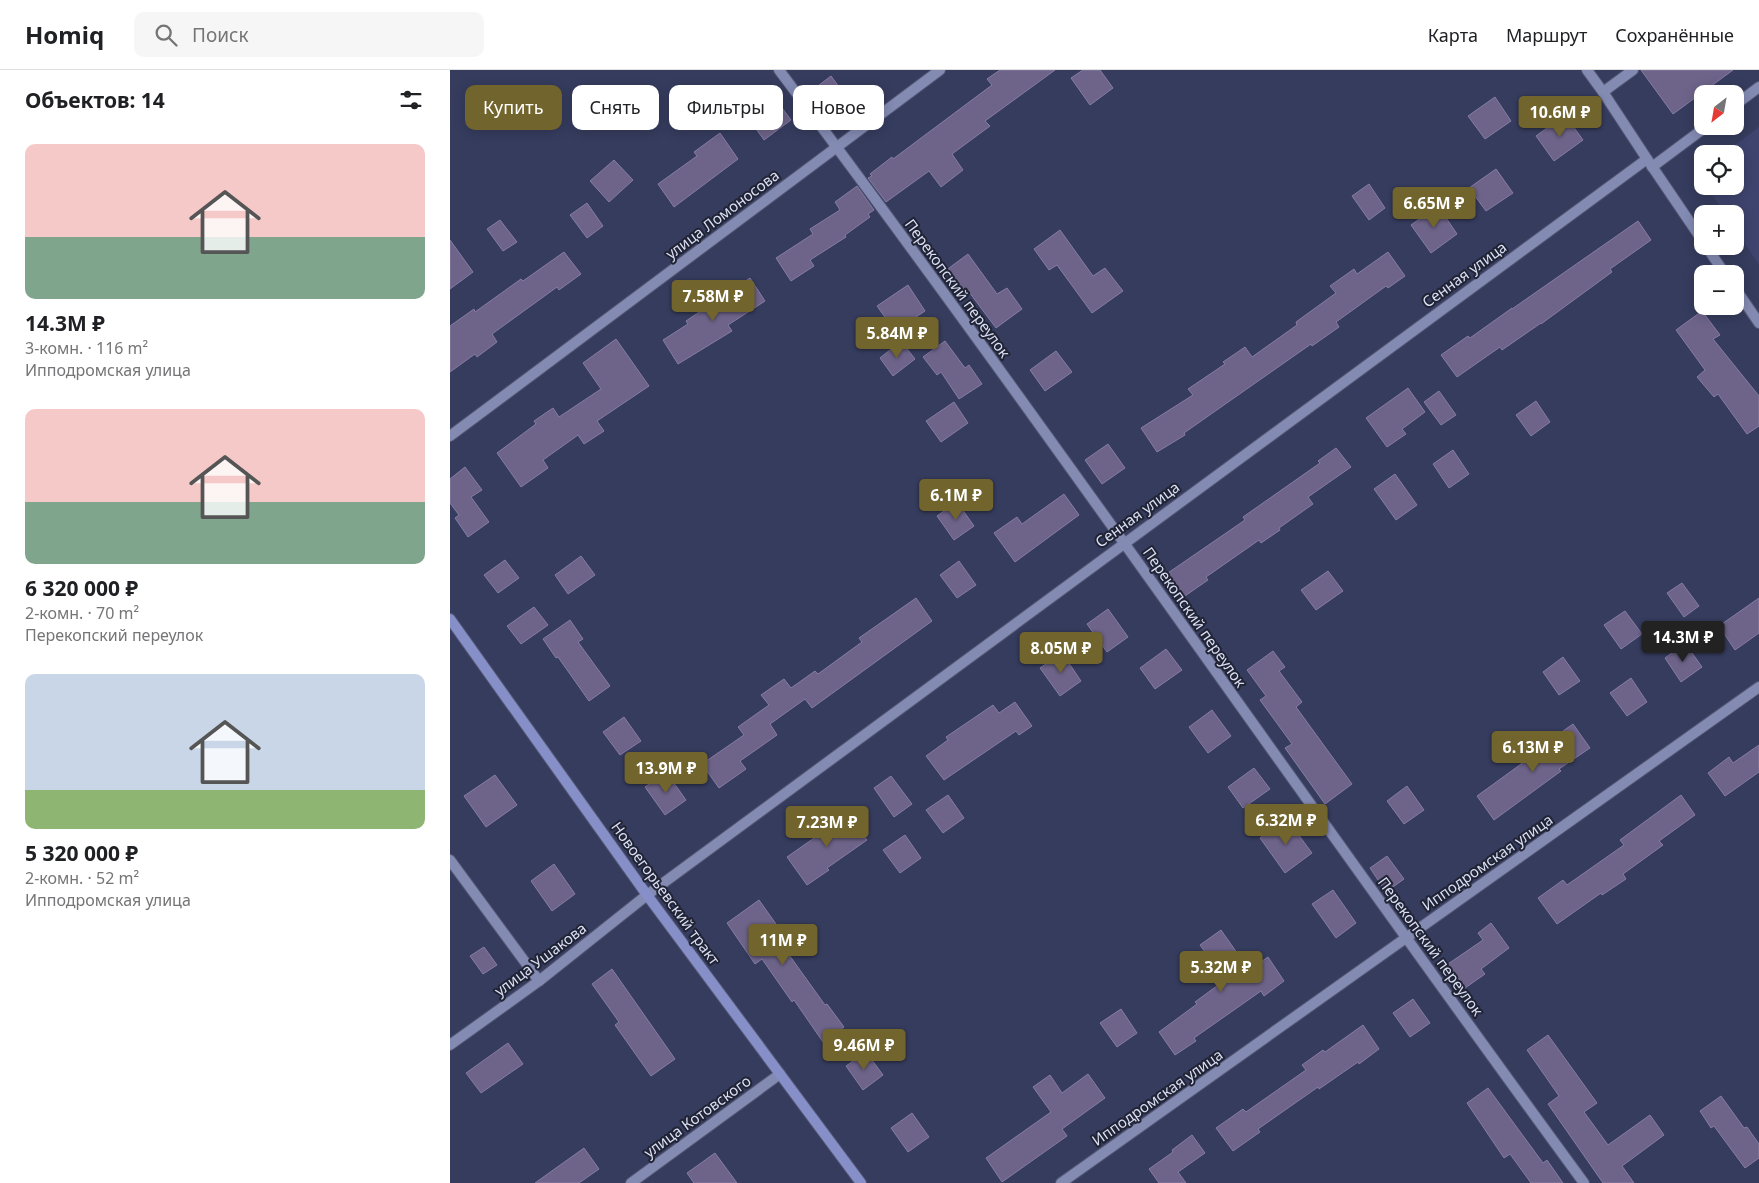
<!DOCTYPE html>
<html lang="ru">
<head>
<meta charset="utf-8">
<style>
	:root { --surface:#fff; --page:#f6f6f6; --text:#202124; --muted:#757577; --line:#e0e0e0; --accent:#71642c }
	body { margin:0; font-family:"Noto Sans",sans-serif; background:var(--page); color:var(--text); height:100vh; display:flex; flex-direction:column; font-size:19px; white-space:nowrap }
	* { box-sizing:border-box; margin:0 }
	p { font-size:16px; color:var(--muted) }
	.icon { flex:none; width:28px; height:28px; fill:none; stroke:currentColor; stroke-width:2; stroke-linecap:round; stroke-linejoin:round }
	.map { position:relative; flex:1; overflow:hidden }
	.details { display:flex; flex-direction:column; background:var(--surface); width:450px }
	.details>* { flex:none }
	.top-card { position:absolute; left:15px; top:15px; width:475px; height:45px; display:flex; gap:10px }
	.needle { width:32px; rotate:211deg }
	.buttons { position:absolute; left:1244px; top:15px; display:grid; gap:10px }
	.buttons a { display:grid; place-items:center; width:50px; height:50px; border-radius:10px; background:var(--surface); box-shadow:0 2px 12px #0003; font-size:25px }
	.price { position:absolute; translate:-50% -42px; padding:0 11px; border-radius:5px; background:var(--accent); color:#fff; font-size:16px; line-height:32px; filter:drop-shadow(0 1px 2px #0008) }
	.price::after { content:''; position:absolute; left:50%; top:30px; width:15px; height:11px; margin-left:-8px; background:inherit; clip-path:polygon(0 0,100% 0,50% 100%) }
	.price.selected { background:#222; color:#fff }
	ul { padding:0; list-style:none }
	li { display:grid; align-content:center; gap:10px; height:265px; padding:0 25px }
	li span { display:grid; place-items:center; height:155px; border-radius:10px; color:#555 }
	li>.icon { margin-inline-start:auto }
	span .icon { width:90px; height:90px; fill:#fffc; stroke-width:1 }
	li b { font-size:21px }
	h2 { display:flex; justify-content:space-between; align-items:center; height:60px; padding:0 25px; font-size:21px }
	.chip { padding:0 18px; border-radius:10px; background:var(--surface); box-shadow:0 2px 12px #0003; font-size:18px; line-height:45px }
	.chip.selected { background:var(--accent); color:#fff }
	header { display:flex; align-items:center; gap:30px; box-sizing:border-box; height:70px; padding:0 25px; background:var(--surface); border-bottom:1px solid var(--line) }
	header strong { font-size:24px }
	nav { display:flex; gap:28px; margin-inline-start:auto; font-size:18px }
	.search { width:350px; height:45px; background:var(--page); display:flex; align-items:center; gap:12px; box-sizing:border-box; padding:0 18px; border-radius:10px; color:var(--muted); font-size:19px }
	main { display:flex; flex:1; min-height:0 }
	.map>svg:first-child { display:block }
</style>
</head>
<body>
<header>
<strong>Homiq</strong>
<div class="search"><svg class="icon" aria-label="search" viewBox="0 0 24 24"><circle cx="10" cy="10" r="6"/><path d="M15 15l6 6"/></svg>Поиск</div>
<nav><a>Карта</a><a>Маршрут</a><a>Сохранённые</a></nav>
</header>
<main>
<section class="details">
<h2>Объектов: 14<svg class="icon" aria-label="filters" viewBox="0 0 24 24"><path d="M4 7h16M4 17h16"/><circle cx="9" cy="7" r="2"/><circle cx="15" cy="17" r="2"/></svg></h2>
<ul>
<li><span style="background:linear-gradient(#f6c9c9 60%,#7fa58c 0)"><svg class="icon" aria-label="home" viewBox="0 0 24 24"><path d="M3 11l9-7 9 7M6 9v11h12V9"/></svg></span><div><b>14.3M ₽</b><p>3-комн. · 116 m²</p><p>Ипподромская улица</p></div></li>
<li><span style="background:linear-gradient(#f6c9c9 60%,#7fa58c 0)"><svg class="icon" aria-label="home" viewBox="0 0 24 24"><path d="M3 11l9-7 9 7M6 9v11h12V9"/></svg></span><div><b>6 320 000 ₽</b><p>2-комн. · 70 m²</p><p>Перекопский переулок</p></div></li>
<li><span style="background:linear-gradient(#c9d6e8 75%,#8fb573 0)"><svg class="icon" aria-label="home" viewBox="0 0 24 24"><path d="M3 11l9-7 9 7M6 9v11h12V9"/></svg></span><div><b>5 320 000 ₽</b><p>2-комн. · 52 m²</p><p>Ипподромская улица</p></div></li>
</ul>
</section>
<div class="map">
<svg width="1309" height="1113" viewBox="0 0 1309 1113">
	<rect width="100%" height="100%" fill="#363c5e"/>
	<path fill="#3e446e" d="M1309,57V195L1285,159V144H1275L1256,116H1285V84H1273Z"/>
	<g fill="#6e648a" stroke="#867ca4">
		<path d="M550,0H605L535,51L540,56L502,84L513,100L491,117L479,101L436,132L418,108L422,106L420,104L442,87L443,89L542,15L537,9Z"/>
		<path d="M633,0H650L663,18L640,35L621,8Z"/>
		<path d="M1191,0H1283L1223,44Z"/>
		<path d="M381,6L398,29L376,44L360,22Z"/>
		<path d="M321,23L341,50L314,70L294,42Z"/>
		<path d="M1045,27L1061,51L1035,69L1018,46Z"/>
		<path d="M1115,45L1133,70L1104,91L1086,66Z"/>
		<path d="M270,63L288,89L224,137L208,114L247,86L244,82Z"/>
		<path d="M164,90L183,110L159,132L140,111Z"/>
		<path d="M1046,99L1063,123L1036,141L1019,118Z"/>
		<path d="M919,114L935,138L919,150L902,126Z"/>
		<path d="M407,116L424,140L418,144L420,147L395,165L396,167L360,190L364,196L341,211L326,188L363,164L360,159L390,140L385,132Z"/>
		<path d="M137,133L153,156L137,168L120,145Z"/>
		<path d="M988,136L1007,164L981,183L961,155Z"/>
		<path d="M50,150L67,172L53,181L37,159Z"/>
		<path d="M1188,151L1201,170L1160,199L1162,202L1091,254V253L1052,280L1050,277L1007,307L991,285L1018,266L1020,268L1062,238V239Z"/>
		<path d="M610,160L643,206L655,198L673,221L642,243L607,195L599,200L584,179Z"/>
		<path d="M0,170L23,202L0,219Z"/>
		<path d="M114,182L131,204L109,220L107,217L42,264L47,272L27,287L25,284L0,302V256L24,239L25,242L71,209L73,211Z"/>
		<path d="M938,182L955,206L938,218L936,216L886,252L889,257L862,276L861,274L734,363L735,365L707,382L691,358L743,325L738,319L775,294L773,292L795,277L802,287L847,255L846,252L886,223L880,216L904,199L907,204Z"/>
		<path d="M518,184L547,224L557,218L572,239L546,258L516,218L511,222L495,201Z"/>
		<path d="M300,208L315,231L278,255L282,261L228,294L213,270L238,254L236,251Z"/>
		<path d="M458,215L475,241L445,261L427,236Z"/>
		<path d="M1252,241L1270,265L1263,269L1309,326V356L1297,364L1268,324L1264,327L1247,307L1255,300L1226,260Z"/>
		<path d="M166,269L199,316L147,351L154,361L134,374L128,365L93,390L98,398L71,417L47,383L86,354L84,351L103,338L109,347L151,319L133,293Z"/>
		<path d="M451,271L465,289L443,306L430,288Z"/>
		<path d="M495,271L515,298L519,295L532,314L509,329L491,302L487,305L473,287Z"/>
		<path d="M606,281L622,302L595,321L580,300Z"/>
		<path d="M958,318L975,342L952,359L956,364L937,377L916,348Z"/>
		<path d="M989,321L1006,345L991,355L974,332Z"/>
		<path d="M1086,331L1100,352L1081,366L1066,345Z"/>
		<path d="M504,332L518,353L491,372L476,351Z"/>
		<path d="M658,374L675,398L652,414L635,390Z"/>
		<path d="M886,378L901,397L858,427L863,434L829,458L830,460L811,473L809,470L756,507L758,510L732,528L715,505L795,450L793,447L870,393L868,391Z"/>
		<path d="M1003,380L1019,404L999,418L983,394Z"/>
		<path d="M15,397L32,420L21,427L39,452L18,467L5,448L9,445L0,433V409Z"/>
		<path d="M945,404L967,435L946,450L924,419Z"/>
		<path d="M614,424L629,445L565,492L544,463L567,447L572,454Z"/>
		<path d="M507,432L524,456L504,470L487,446Z"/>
		<path d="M131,486L145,505L118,524L105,505Z"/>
		<path d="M55,490L69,508L48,523L34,505Z"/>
		<path d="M509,491L526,515L507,528L490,505Z"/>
		<path d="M878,501L893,521L866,540L851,520Z"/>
		<path d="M1232,513L1249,536L1234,547L1217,523Z"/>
		<path d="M466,528L482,551L362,638L355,629L320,654L327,665L290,691L296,699L269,718L252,694L294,665L288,657L319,635L311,625L334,609L341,618L365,601L368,604L412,572L409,568Z"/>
		<path d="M1309,528V563L1285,580L1269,556Z"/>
		<path d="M84,537L98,555L71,574L57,556Z"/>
		<path d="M658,539L678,567L657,582L637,554Z"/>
		<path d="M1175,541L1192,564L1171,579L1154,555Z"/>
		<path d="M120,550L133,569L128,572L160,616L139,631L108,587L106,588L93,569Z"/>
		<path d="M1235,573L1252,597L1231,612L1215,588Z"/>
		<path d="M716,579L732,600L705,619L690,598Z"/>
		<path d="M823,581L835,597L829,601L852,632L846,637L902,714L875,734L835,678L842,674L810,630L816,626L797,600Z"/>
		<path d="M612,583L631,611L610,626L590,598Z"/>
		<path d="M1113,587L1130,611L1109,625L1093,602Z"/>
		<path d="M1181,608L1197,632L1177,646L1160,623Z"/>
		<path d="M565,632L582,656L569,665L566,661L494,710L476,686L498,670L496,667L543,635L549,643Z"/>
		<path d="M762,640L781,666L758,683L739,657Z"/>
		<path d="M174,647L191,671L170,685L153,662Z"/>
		<path d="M1123,654L1140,678L1109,699L1111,701L1044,750L1027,726L1107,668L1106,666Z"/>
		<path d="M1309,675V702L1275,726L1258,703L1279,687L1283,693Z"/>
		<path d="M804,698L820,719L793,738L778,717Z"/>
		<path d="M216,702L236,730L215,745L195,717Z"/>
		<path d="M45,705L67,735L36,757L14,726Z"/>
		<path d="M441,706L462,734L444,747L424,718Z"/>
		<path d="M957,716L974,740L954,754L937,731Z"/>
		<path d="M498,725L514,748L493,763L476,740Z"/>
		<path d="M1231,725L1245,745L1209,771L1213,775L1173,804L1176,809L1152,825L1151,823L1107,854L1088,828L1113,810L1117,815L1174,775L1170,770Z"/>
		<path d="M397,742L417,770L377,798L379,800L357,815L337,787L377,759L375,757Z"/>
		<path d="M836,748L862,783L835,803L810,768Z"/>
		<path d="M455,765L471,788L450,803L433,780Z"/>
		<path d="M937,786L954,809L936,822L920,798Z"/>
		<path d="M104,794L125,824L102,841L81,811Z"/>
		<path d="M883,820L906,853L886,868L862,834Z"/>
		<path d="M309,830L338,871L332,875L375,935L377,934L394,957L373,972L344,930L342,932L312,889L305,894L277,853Z"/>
		<path d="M1041,853L1059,878L1031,899L1035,904L1015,918L998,894L1033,870L1028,863Z"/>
		<path d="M771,860L799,900L818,887L834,911L814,926L811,921L744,968L746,971L725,985L709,962L747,934L745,932L775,910L750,875Z"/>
		<path d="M34,877L47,895L33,904L20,886Z"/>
		<path d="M162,899L225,989L201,1006L165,955L169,952L142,914Z"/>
		<path d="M963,929L980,953L960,967L943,943Z"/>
		<path d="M671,939L687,963L667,977L650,953Z"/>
		<path d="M913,955L929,979L909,994L908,992L869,1019L868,1017L808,1059L810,1062L783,1081L766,1058L793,1039L796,1042L856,1000L852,995L873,980L875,982Z"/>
		<path d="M1098,965L1147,1033L1134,1042L1158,1075L1200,1045L1214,1065L1172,1096L1184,1113H1153L1098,1034L1109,1026L1077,980Z"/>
		<path d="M58,973L73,994L31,1023L16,1003Z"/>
		<path d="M416,982L433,1005L413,1020L396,996Z"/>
		<path d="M638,1004L655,1028L612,1059L617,1066L552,1112L536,1088L601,1042L583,1017L600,1005L612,1023Z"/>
		<path d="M1038,1018L1093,1093L1097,1090L1113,1113H1081L1060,1084L1054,1088L1017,1033Z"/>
		<path d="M1271,1026L1294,1058L1297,1057L1309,1074V1088L1295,1098L1264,1056L1261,1058L1250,1041Z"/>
		<path d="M462,1043L479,1067L458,1082L441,1058Z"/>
		<path d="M742,1065L755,1083L728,1102L736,1113H709L699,1099L723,1082L722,1080Z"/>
		<path d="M134,1078L149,1099L129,1113H85Z"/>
		<path d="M265,1083L287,1113H244L237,1103Z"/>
	</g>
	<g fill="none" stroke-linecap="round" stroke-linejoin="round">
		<defs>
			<g id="service">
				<path d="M1153,22L1183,0"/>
				<path d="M1285,35L1309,17"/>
				<path d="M1202,97L1257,56"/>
				<path d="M0,790L89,911"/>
			</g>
			<g id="minor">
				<path d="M329,0C604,366 863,744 1134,1113"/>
				<path d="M1137,0L1153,22L1197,89L1252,170"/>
				<path d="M1256,176L1275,204"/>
				<path d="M1285,218L1309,253"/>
				<path d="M0,366L490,0"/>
				<path d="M0,975L89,911L197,825L1197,89"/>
				<path d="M181,1113L330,1004"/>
				<path d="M611,1113L1309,617"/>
			</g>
			<path id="secondary" d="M0,549L197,825L411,1113"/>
		</defs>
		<use href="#service" stroke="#535774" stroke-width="12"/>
		<use href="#minor" stroke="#535774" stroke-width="12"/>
		<use href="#secondary" stroke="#535774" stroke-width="12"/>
		<use href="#service" stroke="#848bb3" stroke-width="10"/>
		<use href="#minor" stroke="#848bb3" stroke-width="10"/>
		<use href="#secondary" stroke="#868fc8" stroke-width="10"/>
	</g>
	<g text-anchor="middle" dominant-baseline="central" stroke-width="4" stroke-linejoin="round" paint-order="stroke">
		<g font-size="15" fill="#dadff5" stroke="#212434">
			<text transform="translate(272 144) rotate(-37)">улица Ломоносова</text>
			<text transform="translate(1014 204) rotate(-36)">Сенная улица</text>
			<text transform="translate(508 218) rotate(54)">Перекопский переулок</text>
			<text transform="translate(687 444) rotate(-36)">Сенная улица</text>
			<text transform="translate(745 547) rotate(55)">Перекопский переулок</text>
			<text transform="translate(1037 792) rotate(-35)">Ипподромская улица</text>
			<text transform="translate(216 823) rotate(54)">Новоегорьевский тракт</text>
			<text transform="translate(981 876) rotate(54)">Перекопский переулок</text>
			<text transform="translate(90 889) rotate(-37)">улица Ушакова</text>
			<text transform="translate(707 1027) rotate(-35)">Ипподромская улица</text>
			<text transform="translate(247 1046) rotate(-36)">улица Котовского</text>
		</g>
	</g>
</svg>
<div class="buttons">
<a><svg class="needle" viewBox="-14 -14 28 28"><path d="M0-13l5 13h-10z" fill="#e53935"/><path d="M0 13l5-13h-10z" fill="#757577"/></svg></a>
<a><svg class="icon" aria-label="locate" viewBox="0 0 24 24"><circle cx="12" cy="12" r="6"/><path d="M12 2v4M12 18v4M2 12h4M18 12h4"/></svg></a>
<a>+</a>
<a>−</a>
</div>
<b class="price" style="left:1110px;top:68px">10.6M ₽</b>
<b class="price" style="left:984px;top:159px">6.65M ₽</b>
<b class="price" style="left:263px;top:252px">7.58M ₽</b>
<b class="price" style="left:447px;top:289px">5.84M ₽</b>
<b class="price" style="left:506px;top:451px">6.1M ₽</b>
<b class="price selected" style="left:1233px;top:593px">14.3M ₽</b>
<b class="price" style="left:611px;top:604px">8.05M ₽</b>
<b class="price" style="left:1083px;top:703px">6.13M ₽</b>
<b class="price" style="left:216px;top:724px">13.9M ₽</b>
<b class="price" style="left:836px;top:776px">6.32M ₽</b>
<b class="price" style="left:377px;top:778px">7.23M ₽</b>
<b class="price" style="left:333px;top:896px">11M ₽</b>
<b class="price" style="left:771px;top:923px">5.32M ₽</b>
<b class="price" style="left:414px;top:1001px">9.46M ₽</b>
<div class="top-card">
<a class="chip selected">Купить</a>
<a class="chip">Снять</a>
<a class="chip">Фильтры</a>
<a class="chip">Новое</a>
</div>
</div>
</main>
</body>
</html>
